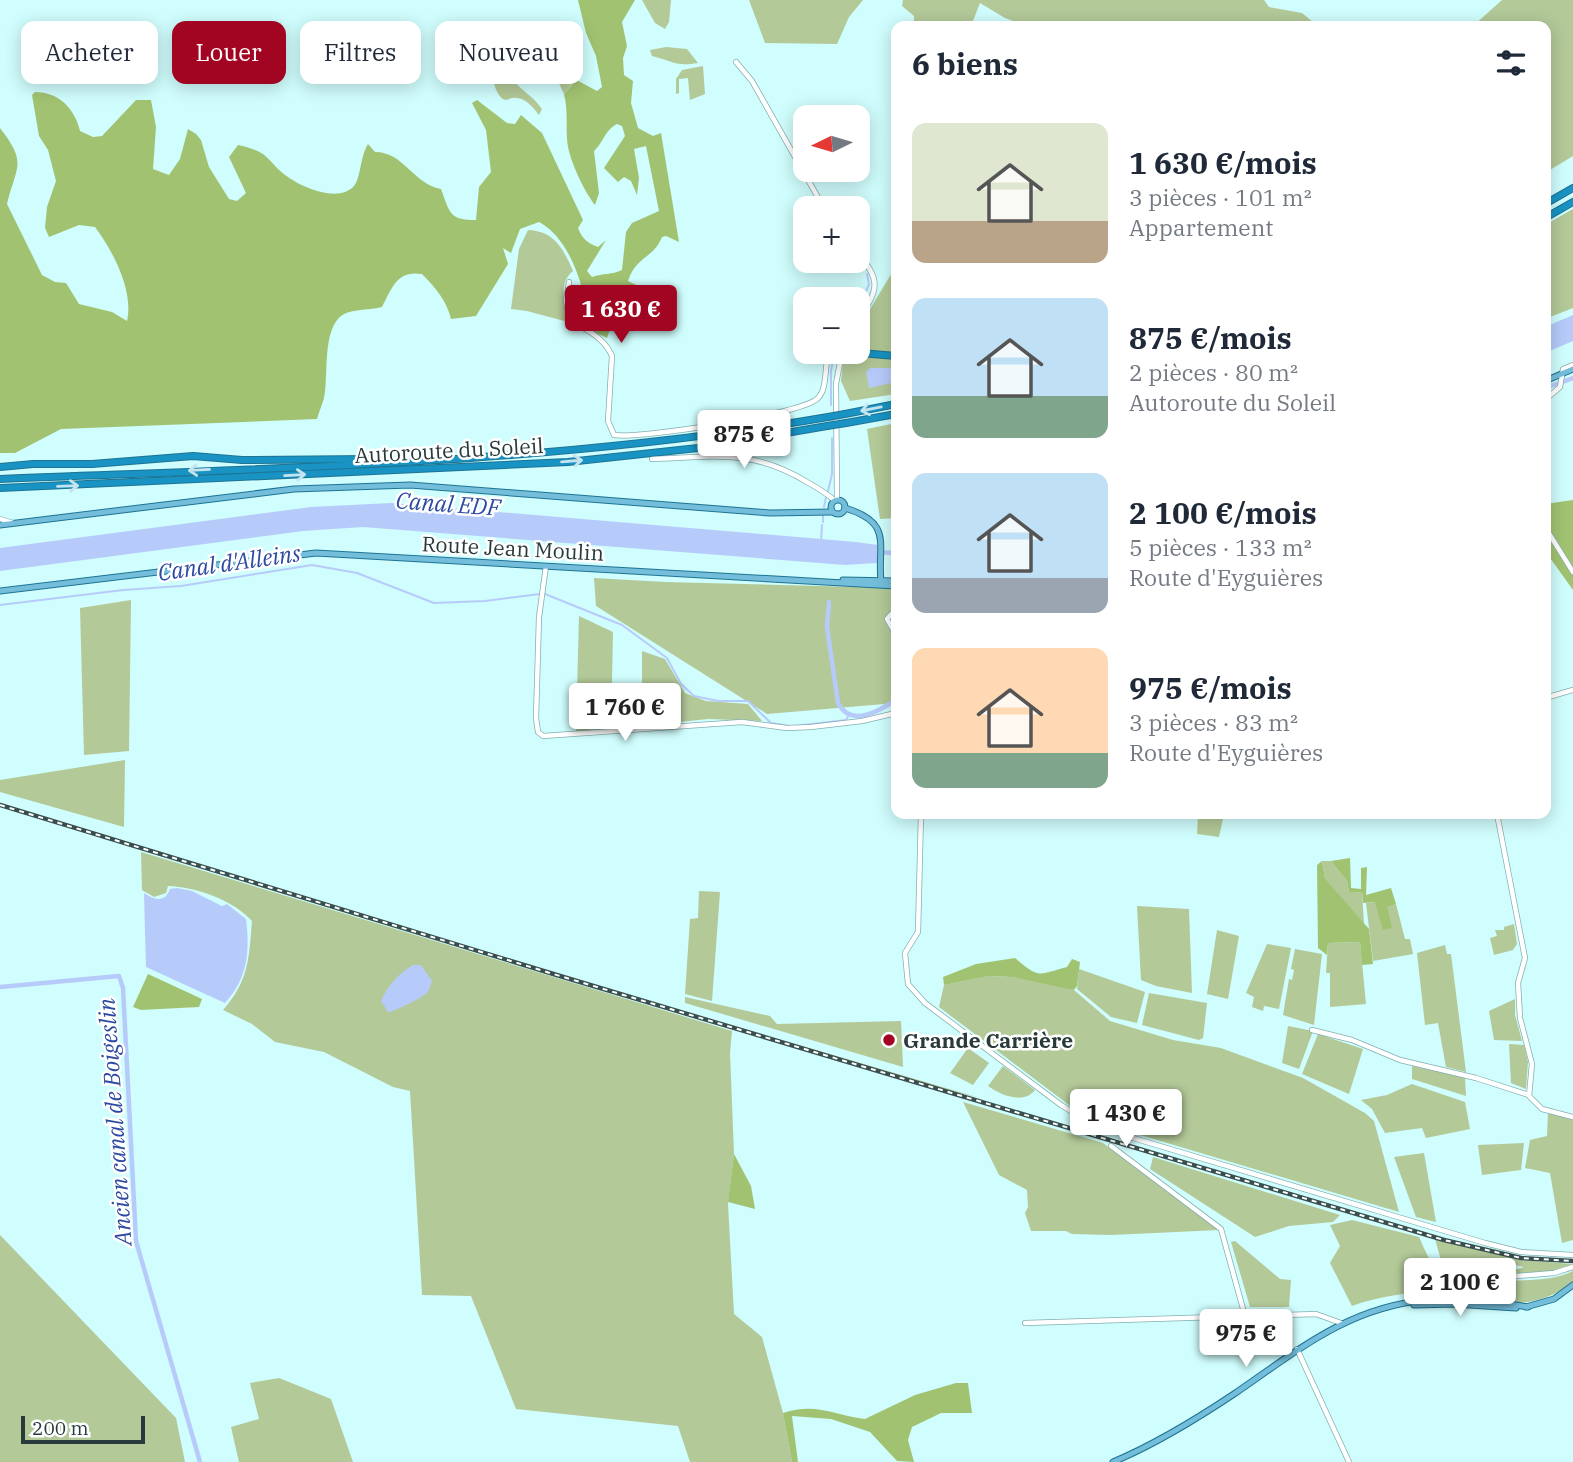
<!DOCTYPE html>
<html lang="fr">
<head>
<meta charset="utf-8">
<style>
	:root { --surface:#fff; --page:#f2f2f3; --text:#1f2937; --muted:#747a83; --accent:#a20521 }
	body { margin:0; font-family:"IBM Plex Serif",serif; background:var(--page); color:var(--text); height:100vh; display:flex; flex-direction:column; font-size:26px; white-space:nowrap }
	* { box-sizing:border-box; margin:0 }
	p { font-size:23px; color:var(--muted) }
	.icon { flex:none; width:38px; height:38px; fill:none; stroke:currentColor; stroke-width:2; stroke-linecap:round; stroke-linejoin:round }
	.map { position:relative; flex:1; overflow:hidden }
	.details { position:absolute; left:891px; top:21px; width:660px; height:798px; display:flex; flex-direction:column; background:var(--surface); border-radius:14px; box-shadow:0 4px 18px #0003 }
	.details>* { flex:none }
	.banner { position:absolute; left:21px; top:21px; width:665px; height:63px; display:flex; gap:14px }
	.needle { width:46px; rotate:265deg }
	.buttons { position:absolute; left:793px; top:105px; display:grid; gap:14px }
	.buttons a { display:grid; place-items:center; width:77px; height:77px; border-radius:14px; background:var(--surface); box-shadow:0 4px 18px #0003; font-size:35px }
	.scale { position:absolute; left:21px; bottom:18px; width:124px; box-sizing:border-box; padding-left:7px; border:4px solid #283a3a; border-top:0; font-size:19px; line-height:24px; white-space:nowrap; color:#283a3a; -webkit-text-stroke:5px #fff; paint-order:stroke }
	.price { position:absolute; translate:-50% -60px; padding:0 16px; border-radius:7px; background:#fff; color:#222; font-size:23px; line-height:46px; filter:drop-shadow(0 2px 4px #0008) }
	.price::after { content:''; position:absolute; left:50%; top:42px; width:21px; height:16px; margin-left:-10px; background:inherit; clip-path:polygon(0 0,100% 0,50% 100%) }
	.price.active { background:var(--accent); color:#fff }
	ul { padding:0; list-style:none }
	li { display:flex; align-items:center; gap:21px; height:175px; padding:0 21px }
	li span { display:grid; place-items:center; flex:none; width:196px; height:140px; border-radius:14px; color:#555 }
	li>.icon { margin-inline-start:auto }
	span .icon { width:84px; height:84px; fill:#fffc; stroke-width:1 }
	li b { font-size:30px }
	h2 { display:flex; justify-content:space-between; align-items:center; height:84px; padding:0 21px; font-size:30px }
	.pill { padding:0 24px; border-radius:14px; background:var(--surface); box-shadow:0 4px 18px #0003; font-size:24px; line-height:63px }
	.pill.active { background:var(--accent); color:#fff }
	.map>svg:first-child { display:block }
</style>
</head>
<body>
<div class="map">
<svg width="1573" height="1462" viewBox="0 0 1573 1462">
	<rect width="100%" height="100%" fill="#d0fdfd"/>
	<g fill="#b3c998">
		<path d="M642,0H671L669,22L665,29L655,23Z"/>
		<path d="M749,0H863L849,17L837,44L765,43Z"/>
		<path d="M903,0H1264L1269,7L1302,13L1318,26H1020L1021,24L1005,18L980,3L971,26H914V16L902,6Z"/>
		<path d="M1502,0H1573V156L1545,173V26H1473Z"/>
		<path d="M486,21C507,35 499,62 514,81C522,91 533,96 542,109L539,115C532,106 524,96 512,98C510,98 508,100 506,100C490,98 487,39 483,26Z"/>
		<path d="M517,31L525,37L530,35L534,37C539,46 542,54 553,57L558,54L573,83L564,94L551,67L542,63L520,38Z"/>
		<path d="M666,47L687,49L698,63C675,67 673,61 652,56L650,50Z"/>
		<path d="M703,66L705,94L690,100L688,78L679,79V93L676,94V79L682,70Z"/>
		<path d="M1573,209V308L1545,319V225Z"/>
		<path d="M528,230C554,231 563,248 573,271C558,283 564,303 570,321L568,322L527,311L511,309L519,249Z"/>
		<path d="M896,266V394L850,401L841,381L844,352H858V329Z"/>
		<path d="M896,423V518L880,519L867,429Z"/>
		<path d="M594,578L665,582L896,588V703L767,714L596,606Z"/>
		<path d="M131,600L129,751L84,755L80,608Z"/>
		<path d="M579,616L613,632L611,728L576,731Z"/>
		<path d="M642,651L665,659L685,693L706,701L748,704L762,721L708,719L642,726Z"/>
		<path d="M125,760L124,827L0,792V780Z"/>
		<path d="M1198,814H1224L1219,837L1197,834Z"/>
		<path d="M141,852L732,1031L730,1053L734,1154L728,1204L734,1314L762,1337L783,1413L792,1462H690L678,1426L516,1409L471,1296L422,1295L410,1091L393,1087L324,1052L275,1042L252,1024L223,1010C249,981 249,958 252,921C233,900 196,887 168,886L166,893L154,897L142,890Z"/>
		<path d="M1322,861H1331L1347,881L1349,893L1362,892L1364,924L1325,878Z"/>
		<path d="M699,891L720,892L712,1001L685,994L690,919L698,918Z"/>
		<path d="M1375,902L1387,906L1396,904L1405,939H1410L1413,954L1373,961L1366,903Z"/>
		<path d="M1137,906L1189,909L1192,993L1156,986L1141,980Z"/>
		<path d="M1514,924L1517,944L1513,950L1494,955L1490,938L1497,936L1495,930H1504V927Z"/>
		<path d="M1217,930L1239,936L1228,999L1207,994Z"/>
		<path d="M1360,942L1366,1004L1330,1007V973H1326L1328,943Z"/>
		<path d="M1267,944L1291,948L1279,1009L1264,1006L1263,1011L1252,1007L1254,997L1246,993Z"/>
		<path d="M1445,945L1447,954H1451L1466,1072L1446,1067L1438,1023L1425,1025L1417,953Z"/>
		<path d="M1295,949L1322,954L1314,1025L1283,1015L1289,979L1292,980L1294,970L1291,969Z"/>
		<path d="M1079,969L1145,992L1137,1023L1111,1017L1077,989Z"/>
		<path d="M987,976L1013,977L1058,985L1074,990L1110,1021L1173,1040L1221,1048L1303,1078L1365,1113L1374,1121L1399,1212L1127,1131L1081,1114L939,1007L944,985Z"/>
		<path d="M1149,993L1207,1003L1203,1038L1199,1040L1142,1025Z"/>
		<path d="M685,997L770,1016L777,1024L901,1021L903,1067L685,1003Z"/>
		<path d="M1515,999V1015L1522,1041L1494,1040L1489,1011Z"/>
		<path d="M717,1021L980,1098L931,1086Z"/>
		<path d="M1288,1026L1313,1031L1299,1069L1282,1063Z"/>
		<path d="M1318,1034L1363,1049L1349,1094L1302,1074Z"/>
		<path d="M1509,1044L1524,1045L1528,1062L1526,1089L1511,1083Z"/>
		<path d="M968,1048L989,1063L973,1085L950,1073Z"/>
		<path d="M1003,1066L1035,1090C1023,1105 1001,1095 988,1086Z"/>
		<path d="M1412,1066L1465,1077L1466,1096L1412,1079Z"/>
		<path d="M1412,1084L1465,1102L1470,1129L1426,1138L1422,1128L1385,1133L1372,1109L1361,1100L1387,1095Z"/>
		<path d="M963,1102L1103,1143L1219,1230L1111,1235L1072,1234L1066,1231H1031L1025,1213L1028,1207L1027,1190L999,1175Z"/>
		<path d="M1548,1112L1573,1120V1240L1562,1243L1550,1173L1525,1168L1530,1140L1547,1136Z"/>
		<path d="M1524,1143L1521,1170L1482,1175L1478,1145Z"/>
		<path d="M1424,1153L1436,1222L1416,1217L1394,1157Z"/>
		<path d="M1153,1157L1340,1215L1333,1222L1289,1226L1255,1237L1150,1169Z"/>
		<path d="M1352,1220L1419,1237C1426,1254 1435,1268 1441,1287C1412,1294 1380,1295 1352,1306L1330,1263L1340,1246L1330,1225Z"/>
		<path d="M0,1235L176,1418L185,1462H0Z"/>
		<path d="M1435,1239L1520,1260L1573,1264L1545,1273L1518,1274L1515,1270L1524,1267L1515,1265L1514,1274C1506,1275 1497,1275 1490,1276C1475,1279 1466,1291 1450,1287L1446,1277L1448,1274L1444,1271Z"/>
		<path d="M1235,1241L1280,1279L1291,1280L1289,1307H1250L1231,1242Z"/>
		<path d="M1573,1271V1281C1553,1301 1503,1314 1482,1290V1285L1486,1283C1515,1278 1547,1284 1573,1271Z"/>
		<path d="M279,1378L331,1399L353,1462H239L231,1427L259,1419L250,1383Z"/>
	</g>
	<g fill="#a1c371">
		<path d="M578,0H635L622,22L627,46L623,58L624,75L633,81L631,103L638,128L653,136L661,133L679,242L666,236L662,237C654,258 636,256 628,281L653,293C649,312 630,311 614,317L607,338L596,333L587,324C587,291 570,238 539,222L520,229L511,253L503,248L508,264L476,316L451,319C447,301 435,287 422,274C397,270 392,288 382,307C371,310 353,309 344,314C321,327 329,377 324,398C322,405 319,412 317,419L61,429L15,453H0V128C28,164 16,166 7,204L42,275L55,282L66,283L79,304L112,312L127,321C134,291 113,251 95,227L79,225L49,237L45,228L47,207L56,181L48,150L39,136L32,95L35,92C59,92 75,109 80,131L93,137L102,136L136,100H151L156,127L153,169L169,175L180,159L188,129L196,134L201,140L209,167L229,199L237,201L246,193L229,157L238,145C247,147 255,149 263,154C272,161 278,171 288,177C303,188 339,203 354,186C361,177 360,157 368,144L375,152C404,152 413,184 441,189C450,213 449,220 476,220L479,187L491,172L486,130L472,103L477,100L507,123L515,124L521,115L542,133L583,220L578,228C582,239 588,243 598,247L606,240L587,271L592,277C603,273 612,275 622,270L626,232L632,223L659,211L646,146L634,149L639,178L637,195L631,181L624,177L618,182L604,168L625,136L622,126L617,124C604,131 604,142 594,151L599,193L595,205C584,191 567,156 567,138C566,122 568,111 564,94L572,85L573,78L597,91L602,87L596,56L586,33Z"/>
		<path d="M1573,500V590L1548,555L1545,542V504Z"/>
		<path d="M1350,858L1351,888L1361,889V868L1367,867L1366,895L1391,888L1396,904L1387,907L1392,928L1383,930L1375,902L1363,903L1362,892L1349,893L1347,881L1331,861Z"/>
		<path d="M1322,861L1325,878L1369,929L1373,964L1362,965L1360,942L1328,943L1327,955L1318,948L1317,865Z"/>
		<path d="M1015,958C1039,979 1037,975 1067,967L1072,959L1080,962L1077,986L1074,990L1013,977L988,976L944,985L943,977L976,964Z"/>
		<path d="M148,974L202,999L199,1007L141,1010L133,1007Z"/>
		<path d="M734,1154L751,1186L755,1209L728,1202Z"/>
		<path d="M956,1383H968L972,1413H941L912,1427L908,1440L914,1462L897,1461L870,1432L831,1419L792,1416L798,1462H792L783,1413C816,1402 833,1415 865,1419L915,1395Z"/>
	</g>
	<g fill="#b7cbfa">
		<path d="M1573,315V341L1545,353V327Z"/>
		<path d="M870,368H896V382L869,388L866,372Z"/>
		<path d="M391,503L856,542L878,545L877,563L845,565L363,527L303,531L0,571V548L311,507Z"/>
		<path d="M177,888L192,891L222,906L227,904L246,919C250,951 248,978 225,1003L146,967L144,893C154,900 165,903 170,889Z"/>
		<path d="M413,965H421L432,981C430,986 430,989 427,993C423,997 394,1012 388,1012L381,1001C389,984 397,975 413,965Z"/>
	</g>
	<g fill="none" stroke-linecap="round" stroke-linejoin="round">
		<g stroke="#b7cbfa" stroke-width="2">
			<path d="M858,311L869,284L867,274"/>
			<path d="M831,405V370L835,352"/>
			<path d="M828,491L832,474V438"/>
			<path d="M824,507L826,497"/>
			<path d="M823,522V515"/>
			<path d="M821,541L822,525"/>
			<path d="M545,594L622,625L667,658L681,684L694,696L718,701H748L771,723L790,726"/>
			<path d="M0,605L123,590L181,586L312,565L357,573L434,603L485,601L540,594"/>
			<path d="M796,726L846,720L849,715"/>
		</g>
		<g stroke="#b7cbfa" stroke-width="4.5">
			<path d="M1545,388L1573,378"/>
			<path d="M872,552L896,553"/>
			<path d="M829,602L827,627L838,703C851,728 879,711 896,700"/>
			<path d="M0,987L119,976L123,988L136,1241L200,1462"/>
		</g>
		<defs>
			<g id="minor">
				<path d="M736,62L752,81L824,208"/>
				<path d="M823,208L832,201"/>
				<path d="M858,253C883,283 877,290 858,321"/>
				<path d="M569,282L566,301L570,319C585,331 603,335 612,356L608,421L614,435C639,439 804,414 818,398C828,388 824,365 829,352"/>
				<path d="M1545,400L1560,387L1563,369L1573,365"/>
				<path d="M652,459C713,457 752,448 807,482C816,487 826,493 834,500"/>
				<path d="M837,499L836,384L842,352"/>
				<path d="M0,519L13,523"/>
				<path d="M1545,527L1573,572"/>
				<path d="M546,566L539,617L536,718L538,732L543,736L742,722L787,728L811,727L862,721L896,713"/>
				<path d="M896,609L887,619L896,635"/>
				<path d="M1545,698L1573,690"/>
				<path d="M921,814L918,932L905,953L908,984L925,1003L1061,1105L1079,1116L1133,1138L1485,1243L1521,1252L1573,1255"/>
				<path d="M1497,814L1525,958L1518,983L1520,1018L1532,1064L1529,1096L1542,1109L1573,1117"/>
				<path d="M1312,1030L1352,1040L1400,1060L1476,1078L1529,1095"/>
				<path d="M1111,1146L1221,1229L1245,1316"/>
				<path d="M1465,1299L1470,1287L1492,1278L1554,1273L1573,1267"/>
				<path d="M1476,1302L1479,1283"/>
				<path d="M1025,1323L1316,1314L1341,1323"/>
				<path d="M1297,1349L1349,1462"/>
			</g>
			<g id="major">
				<path d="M1545,381L1573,369"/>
				<circle cx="838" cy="507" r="7"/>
				<path d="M845,508C894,523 877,544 881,582"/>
				<path d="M0,525L294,489L410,485L770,513L832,512"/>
				<path d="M843,580L896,581"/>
				<path d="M0,591L316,553L896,586"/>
				<path d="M1414,1305L1455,1304L1516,1308"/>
				<path d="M1526,1307L1554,1299L1573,1285"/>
				<path d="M1113,1462C1156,1444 1195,1420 1234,1394C1297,1351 1348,1307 1427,1300C1461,1296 1495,1302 1528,1307"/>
			</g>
			<g id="highway">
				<path d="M1545,204L1573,188"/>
				<path d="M1545,218L1573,202"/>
				<path d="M849,352L896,356"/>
				<path d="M845,414L896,404"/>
				<path d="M846,423L896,414"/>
				<path d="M0,467L33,464H92L193,456L242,460L370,459"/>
				<path d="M0,479C276,468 555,464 828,417"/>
				<path d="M0,488L568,462L698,448L827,426"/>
			</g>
		</defs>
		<use href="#minor" stroke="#84afaf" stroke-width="6"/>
		<use href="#major" stroke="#1e7493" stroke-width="7"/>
		<use href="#highway" stroke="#1e7493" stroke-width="8"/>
		<use href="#minor" stroke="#fff" stroke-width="4.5"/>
		<use href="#major" stroke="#74bedb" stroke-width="5"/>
		<use href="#highway" stroke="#1893c3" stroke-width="6"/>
		<defs>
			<path id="rail" d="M0,805L560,976L1444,1240L1521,1258L1573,1261"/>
		</defs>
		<use href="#rail" stroke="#394e4e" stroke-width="4.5"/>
		<use href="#rail" stroke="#fff" stroke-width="2" stroke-dasharray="5" stroke-linecap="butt"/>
		<defs>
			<g id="highway-bridge">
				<path d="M828,417L845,414"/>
				<path d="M827,426L846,423"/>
			</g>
		</defs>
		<use href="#highway-bridge" stroke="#1e7493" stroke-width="8" stroke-linecap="butt"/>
		<use href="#highway-bridge" stroke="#1893c3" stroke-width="6"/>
	</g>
	<defs><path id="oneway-shaft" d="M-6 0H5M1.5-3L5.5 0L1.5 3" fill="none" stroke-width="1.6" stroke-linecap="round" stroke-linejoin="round" transform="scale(1.75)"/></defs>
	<g stroke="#c5e4f0">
		<use href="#oneway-shaft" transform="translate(871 409) rotate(169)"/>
		<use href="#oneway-shaft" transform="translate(572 461) rotate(-5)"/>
		<use href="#oneway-shaft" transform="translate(199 470) rotate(177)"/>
		<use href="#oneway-shaft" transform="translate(295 475) rotate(-3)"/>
		<use href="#oneway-shaft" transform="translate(68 486) rotate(-2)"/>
	</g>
	<circle fill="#a20521" stroke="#fff" stroke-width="2.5" cx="889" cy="1040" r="7"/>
	<g text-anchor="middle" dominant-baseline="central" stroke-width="5" stroke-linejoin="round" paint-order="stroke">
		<g font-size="21" fill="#283a3a" stroke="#fff">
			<text transform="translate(449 450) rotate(-3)">Autoroute du Soleil</text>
			<text transform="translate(513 548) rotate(3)">Route Jean Moulin</text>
		</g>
		<g font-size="21" font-weight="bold" fill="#283a3a" stroke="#fff" text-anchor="start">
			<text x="903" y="1040">Grande Carrière</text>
		</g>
		<g font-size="23" font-style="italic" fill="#2d4aa1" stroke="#fff">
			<text transform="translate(448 503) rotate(4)">Canal EDF</text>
			<text transform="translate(229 562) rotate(-8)">Canal d'Alleins</text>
			<text transform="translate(114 1122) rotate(-94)">Ancien canal de Boigeslin</text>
		</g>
	</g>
</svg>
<div class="buttons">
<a><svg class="needle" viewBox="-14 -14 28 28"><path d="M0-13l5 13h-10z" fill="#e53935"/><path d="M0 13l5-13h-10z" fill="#747a83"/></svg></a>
<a>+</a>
<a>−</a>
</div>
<div class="scale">200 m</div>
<b class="price active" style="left:621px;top:345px">1 630 €</b>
<b class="price" style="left:744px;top:470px">875 €</b>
<b class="price" style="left:625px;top:743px">1 760 €</b>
<b class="price" style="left:1126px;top:1149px">1 430 €</b>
<b class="price" style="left:1460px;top:1318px">2 100 €</b>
<b class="price" style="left:1246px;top:1369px">975 €</b>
<div class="banner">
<a class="pill">Acheter</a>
<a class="pill active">Louer</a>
<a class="pill">Filtres</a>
<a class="pill">Nouveau</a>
</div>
<section class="details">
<h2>6 biens<svg class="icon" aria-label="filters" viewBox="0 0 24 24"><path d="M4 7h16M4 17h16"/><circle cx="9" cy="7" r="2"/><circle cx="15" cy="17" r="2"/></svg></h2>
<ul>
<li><span style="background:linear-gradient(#dfe7d0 70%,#b9a48a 0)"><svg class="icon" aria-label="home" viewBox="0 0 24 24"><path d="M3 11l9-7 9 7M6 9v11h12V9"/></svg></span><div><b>1 630 €/mois</b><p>3 pièces · 101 m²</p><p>Appartement</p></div></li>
<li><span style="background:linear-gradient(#bfe0f5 70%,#7fa58c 0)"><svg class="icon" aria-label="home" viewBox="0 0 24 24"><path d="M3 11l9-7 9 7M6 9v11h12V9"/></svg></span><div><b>875 €/mois</b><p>2 pièces · 80 m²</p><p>Autoroute du Soleil</p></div></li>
<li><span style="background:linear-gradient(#bfe0f5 75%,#9aa5b1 0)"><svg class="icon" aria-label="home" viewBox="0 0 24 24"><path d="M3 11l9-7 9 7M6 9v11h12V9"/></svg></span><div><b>2 100 €/mois</b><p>5 pièces · 133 m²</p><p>Route d'Eyguières</p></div></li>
<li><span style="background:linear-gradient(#ffd9b3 75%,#7fa58c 0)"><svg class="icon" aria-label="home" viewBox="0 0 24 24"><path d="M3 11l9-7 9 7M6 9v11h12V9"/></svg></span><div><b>975 €/mois</b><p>3 pièces · 83 m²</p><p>Route d'Eyguières</p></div></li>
</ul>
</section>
</div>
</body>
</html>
